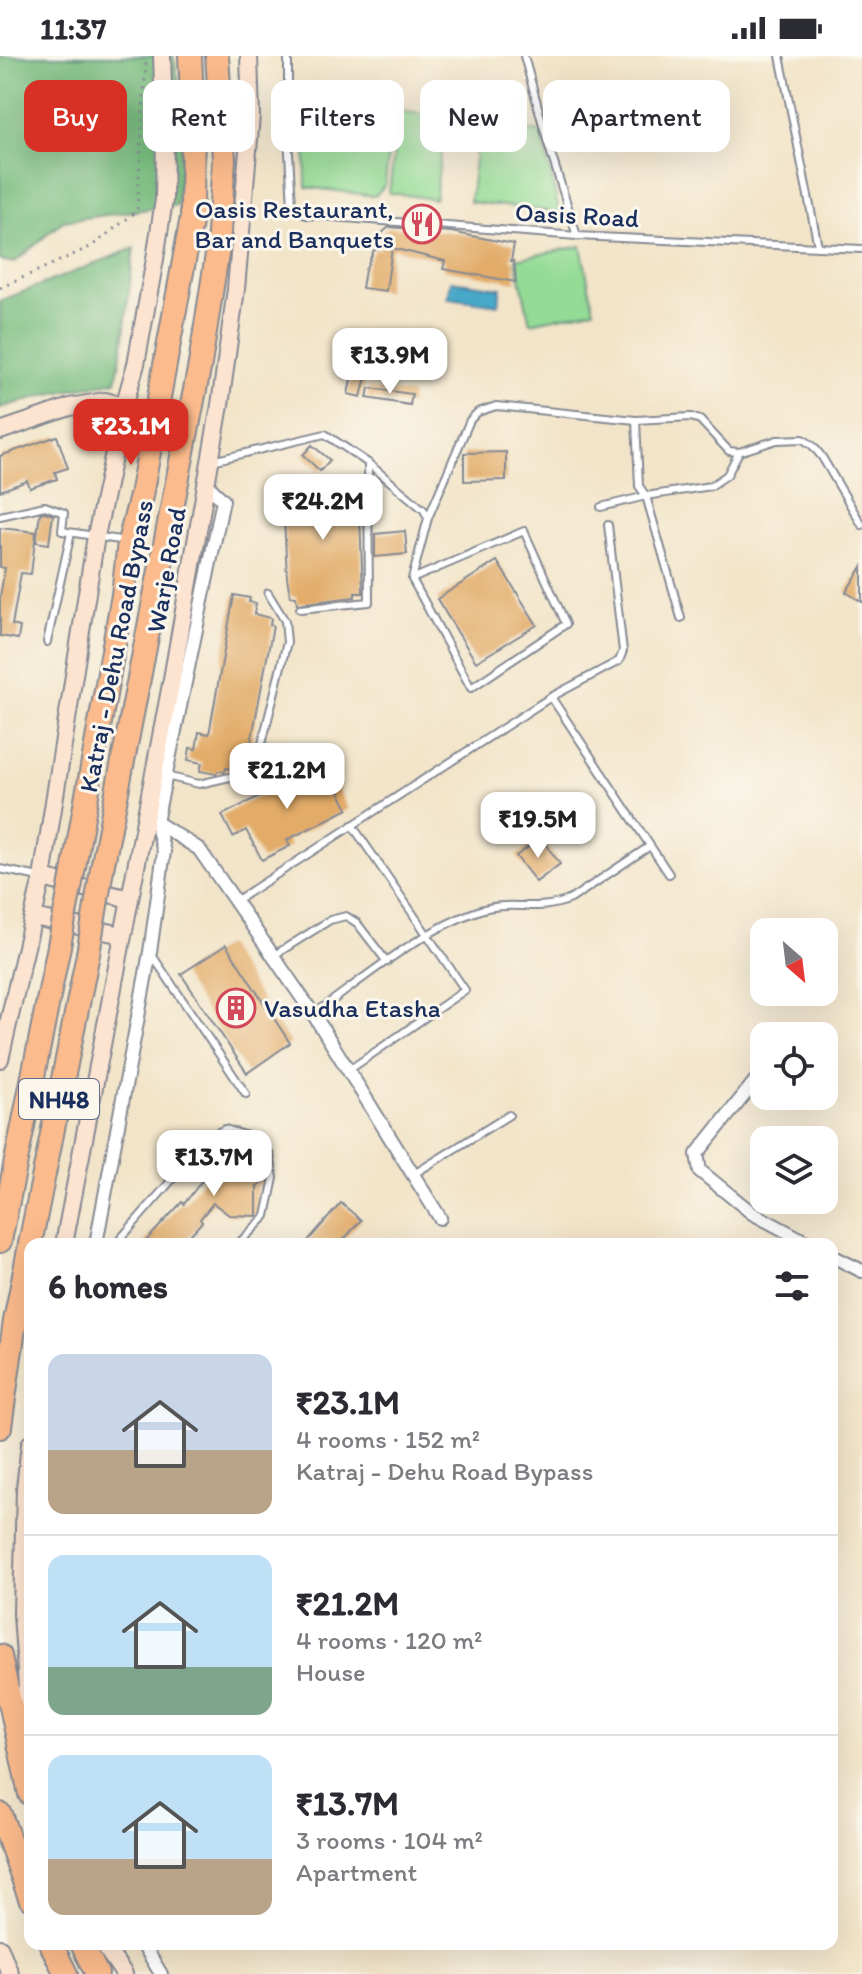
<!DOCTYPE html>
<html lang="en">
<head>
<meta charset="utf-8">
<style>
	:root { --surface:#fff; --page:#f7f7f7; --text:#2b2b33; --muted:#7c7c81; --line:#e1e1e2; --accent:#d93025 }
	body { margin:0; font-family:Itim,sans-serif; background:var(--page); color:var(--text); height:100vh; display:flex; flex-direction:column; font-size:30px; white-space:nowrap }
	* { box-sizing:border-box; margin:0 }
	p { font-size:26px; color:var(--muted) }
	.icon { flex:none; width:44px; height:44px; fill:none; stroke:currentColor; stroke-width:2; stroke-linecap:round; stroke-linejoin:round }
	.map { position:relative; flex:1; overflow:hidden }
	.side { position:absolute; left:24px; top:1182px; width:814px; height:712px; display:flex; flex-direction:column; background:var(--surface); border-radius:16px; box-shadow:0 8px 32px #0002 }
	.side>* { flex:none }
	.banner { position:absolute; left:24px; top:24px; width:814px; height:72px; display:flex; gap:16px }
	.needle { width:52px; rotate:152deg }
	.tools { position:absolute; left:750px; top:862px; display:grid; gap:16px }
	.tools a { display:grid; place-items:center; width:88px; height:88px; border-radius:16px; background:var(--surface); box-shadow:0 8px 32px #0002; font-size:40px }
	.price { position:absolute; translate:-50% -68px; padding:0 18px; border-radius:16px; background:#fff; color:#222; font-size:26px; line-height:52px; filter:drop-shadow(0 2px 4px #0008) }
	.price::after { content:''; position:absolute; left:50%; top:48px; width:24px; height:18px; margin-left:-12px; background:inherit; clip-path:polygon(0 0,100% 0,50% 100%) }
	.price.current { background:var(--accent); color:#fff }
	ul { padding:0; list-style:none }
	li { display:flex; align-items:center; gap:24px; height:200px; padding:0 24px }
	li+li { border-top:2px solid var(--line) }
	li span { display:grid; place-items:center; flex:none; width:224px; height:160px; border-radius:16px; color:#555 }
	li>.icon { margin-inline-start:auto }
	span .icon { width:96px; height:96px; fill:#fffc; stroke-width:1 }
	li b { font-size:34px }
	h2 { display:flex; justify-content:space-between; align-items:center; height:96px; padding:0 24px; font-size:34px }
	.chip { padding:0 28px; border-radius:16px; background:var(--surface); box-shadow:0 8px 32px #0002; font-size:28px; line-height:72px }
	.chip.current { background:var(--accent); color:#fff }
	.status { display:flex; justify-content:space-between; align-items:center; height:56px; padding:0 40px; background:var(--surface); direction:ltr }
	.status svg { height:22px; fill:currentColor }
	.map>svg:first-child { display:block }
</style>
</head>
<body>
<div class="status"><b>11:37</b><svg viewBox="0 0 49 12"><path d="M0 12V9h3v3zM5 12V6h3v6zM10 12V3h3v9zM15 12V0h3v12zM26 1h20v11H26zM47 4h2v5h-2z"/></svg></div>
<div class="map">
<svg width="862" height="1918" viewBox="0 0 862 1918">
	<rect width="100%" height="100%" fill="#fbf7ec"/>
	<filter id="ink" filterUnits="userSpaceOnUse"><feTurbulence type="fractalNoise" baseFrequency=".0125" numOctaves="2"/><feDisplacementMap in="SourceGraphic" scale="16" xChannelSelector="R" yChannelSelector="G"/><feConvolveMatrix kernelMatrix="1 2 1 2 8 2 1 2 1" color-interpolation-filters="sRGB"/></filter>
	<filter id="wash" filterUnits="userSpaceOnUse"><feTurbulence type="fractalNoise" baseFrequency=".006" numOctaves="4" result="noise"/><feDisplacementMap in="SourceGraphic" scale="32" xChannelSelector="R" yChannelSelector="G"/><feGaussianBlur stdDeviation="1.8" result="paint"/><feColorMatrix in="noise" values="0 0 0 0 0 0 0 0 0 0 0 0 0 0 0 0 0 1.4 0 .05"/><feComposite in="paint" operator="in"/></filter>
	<g filter="url(#wash)">
		<rect width="100%" height="100%" fill="#f2e4c8"/>
		<g fill="#94db95" stroke="#58857a" stroke-width="2">
			<path d="M368,50L393,55L385,129L375,140L306,131L305,60L324,56L350,64Z"/>
			<path d="M399,55L446,61L435,143L389,137Z"/>
			<path d="M479,69L542,76L559,156L470,146Z"/>
			<path d="M581,190L594,254L530,267L516,203Z"/>
		</g>
		<g fill="#77bb7e" stroke="#49756e" stroke-width="2">
			<path d="M0,0H173L186,53L177,149L63,165L14,207L0,204Z"/>
			<path d="M134,192L123,289L116,325L45,339L0,352V245Z"/>
		</g>
		<path fill="#47a8c7" stroke="#316c92" stroke-width="2" d="M451,225L501,232L498,249L448,242Z"/>
		<g id="blocks">
			<g fill="#e2ab67">
				<path d="M389,171L451,176L514,188L511,205H514L516,226L443,213L445,205L392,192L386,235L362,232L365,214L374,194L380,193L382,177Z"/>
				<path d="M353,314L367,317L361,341L348,338Z"/>
				<path d="M369,332L412,338L410,349L367,342Z"/>
				<path d="M57,380L68,412L55,416L57,423L30,432L27,425L0,435V400Z"/>
				<path d="M312,389L330,404L320,415L303,399Z"/>
				<path d="M506,396V424L464,425V397Z"/>
				<path d="M350,425V436L359,435L363,537H355V541L297,548L296,541L290,540L287,521L283,442L294,441L293,429Z"/>
				<path d="M45,456L53,459L49,488L36,486L40,457Z"/>
				<path d="M0,472L36,476L31,518L21,517L12,569L20,571L18,583L0,580V540L5,512L0,511Z"/>
				<path d="M405,475L407,498L375,501V478Z"/>
				<path d="M497,505L537,569L476,606L437,543Z"/>
				<path d="M862,511V546L846,536Z"/>
				<path d="M234,539L250,542L249,546L256,547L254,558L271,562L270,569L273,570L248,703L235,701L232,713L226,712L225,716L218,715L216,718L200,715L202,707L188,704L190,692L196,693L199,676L209,678Z"/>
				<path d="M325,707L348,753L287,784L290,790L262,804L246,774L233,781L222,759Z"/>
				<path d="M541,782L560,808L536,826L516,800Z"/>
				<path d="M226,889L290,987L247,1017L181,918Z"/>
				<path d="M250,1095V1099L267,1116L264,1126L257,1130V1160L229,1159L213,1147L200,1163L202,1166L182,1188H143L182,1146L184,1148L207,1118L199,1112L212,1096L235,1113Z"/>
				<path d="M341,1147L361,1164L340,1188H305Z"/>
			</g>
		</g>
	</g>
	<g filter="url(#ink)">
		<use href="#blocks" fill-opacity="0" stroke="#868a93" stroke-width="2"/>
		<g fill="none" stroke-linecap="round" stroke-linejoin="round">
			<defs>
				<g id="lane">
					<path d="M288,0V79L292,150L306,159L577,180L862,193"/>
					<path d="M524,0L549,91L577,180"/>
					<path d="M780,0L818,190"/>
					<path d="M636,364L639,430L646,440L681,562"/>
					<path d="M212,405L325,378L368,407L424,454L428,462L412,523L471,632L566,568L524,475L412,523"/>
					<path d="M601,451L646,440L711,430L727,419L739,396"/>
					<path d="M0,460L45,450L64,457L62,475L126,485"/>
					<path d="M428,462L470,364L478,356L496,350L636,364L691,361L700,364L729,395L739,396L777,384L803,383L813,390L822,401L862,469"/>
					<path d="M300,553L369,546L368,407"/>
					<path d="M47,586L71,477"/>
					<path d="M551,641L669,818"/>
					<path d="M166,720L199,728L230,721L258,704L287,586L285,565L268,537"/>
					<path d="M0,813L39,821"/>
					<path d="M234,846L551,641L619,605L623,595L608,469"/>
					<path d="M152,899L246,1038"/>
					<path d="M273,900L330,864L346,860L357,867L387,906"/>
					<path d="M314,958C366,921 419,875 480,854C508,844 538,857 571,843L650,790"/>
					<path d="M349,1014L465,934L352,769"/>
					<path d="M414,1118L509,1059"/>
					<path d="M116,1188L210,1080L225,1073L248,1080L270,1099L274,1122L266,1160L238,1188"/>
				</g>
				<g id="street">
					<path d="M152,762L156,766L223,444L205,427"/>
					<path d="M156,766L199,793L314,959L440,1162"/>
					<path d="M764,1014L697,1098L700,1115L752,1157L810,1188"/>
					<path d="M96,1188L150,896L164,796L156,766"/>
					<path d="M832,1200L862,1215"/>
					<path d="M143,1888L161,1918"/>
				</g>
				<g id="secondary">
					<path d="M0,375L70,351L105,345L124,350"/>
					<path d="M42,822L130,843"/>
					<path d="M33,861L123,879"/>
					<path d="M0,1003L42,822L96,480L124,350L136,308L155,203L164,144L165,84L162,0"/>
					<path d="M64,1188L172,623L220,349L236,233L251,60L249,0"/>
					<path d="M13,1665L22,1651L27,1630L22,1558L25,1432L30,1388"/>
					<path d="M103,1888L124,1918"/>
					<path d="M0,1892L10,1918"/>
				</g>
				<g id="highway">
					<path d="M74,811L123,539L129,486L141,440L192,161L193,60L190,0"/>
					<path d="M102,813L200,308L218,192L224,103L217,0"/>
					<path d="M0,1185L59,890"/>
					<path d="M30,1188L88,898"/>
					<path d="M0,1371L15,1265L30,1189"/>
					<path d="M0,1600L30,1738"/>
					<path d="M0,1758L30,1842"/>
					<path d="M51,1888L66,1918"/>
					<path d="M82,1888L97,1918"/>
				</g>
			</defs>
			<use href="#lane" stroke="#868a93" stroke-width="10"/>
			<use href="#street" stroke="#868a93" stroke-width="16"/>
			<use href="#secondary" stroke="#868a93" stroke-width="20"/>
			<use href="#highway" stroke="#868a93" stroke-width="26"/>
			<path stroke="#868a93" stroke-width="3" stroke-dasharray="2 6" stroke-linecap="butt" d="M0,232L92,190L137,155L146,5"/>
			<use href="#lane" stroke="#fff" stroke-width="6"/>
			<use href="#street" stroke="#fff" stroke-width="12"/>
			<use href="#secondary" stroke="#fde4d1" stroke-width="16"/>
			<use href="#highway" stroke="#fbbb8c" stroke-width="22"/>
			<defs>
				<g id="highway-bridge">
					<path d="M59,890L74,811"/>
					<path d="M88,898L102,813"/>
				</g>
			</defs>
			<use href="#highway-bridge" stroke="#868a93" stroke-width="26" stroke-linecap="butt"/>
			<use href="#highway-bridge" stroke="#fbbb8c" stroke-width="22"/>
		</g>
	</g>
	<defs>
		<symbol id="restaurant-ring" viewBox="-11 -11 22 22"><circle r="9.5" fill="#fbf7ec" stroke="#d1495b" stroke-width="1.5"/><path d="M-5-6h1v4h1v-4h1v4h1v-4h1v5L-1.5 .5V6h-2V.5L-5-1ZM5-6V6H3V1.5H1.5Q1.5-4 5-6Z" fill="#d1495b"/></symbol>
		<symbol id="building-ring" viewBox="-11 -11 22 22"><circle r="9.5" fill="#fbf7ec" stroke="#d1495b" stroke-width="1.5"/><path d="M-4-6H4V6H1V3H-1V6H-4ZM-2.5-4.3h1.7v1.8h-1.7ZM.8-4.3h1.7v1.8H.8ZM-2.5-1h1.7V.8h-1.7ZM.8-1h1.7V.8H.8Z" fill="#d1495b"/></symbol>
	</defs>
	<g fill-rule="evenodd">
		<use href="#restaurant-ring" x="400" y="146" width="44" height="44"/>
		<use href="#building-ring" x="214" y="930" width="44" height="44"/>
	</g>
	<g text-anchor="middle" dominant-baseline="central" stroke-width="6" stroke-linejoin="round" paint-order="stroke">
		<rect fill="#fbf7ec" stroke="#5e6b89" stroke-width="2" x="19" y="1023" width="80" height="40" rx="6"/>
		<g font-size="24" font-weight="bold" fill="#1b2f5e">
			<text x="59" y="1043">NH48</text>
		</g>
		<g font-size="26" fill="#1b2f5e" stroke="#fbf7ec" text-anchor="end">
			<text x="394" y="153">Oasis Restaurant,<tspan x="394" dy="30">Bar and Banquets</tspan></text>
			<text x="264" y="952" text-anchor="start">Vasudha Etasha</text>
		</g>
		<g font-size="26" fill="#1b2f5e" stroke="#fbf7ec">
			<text transform="translate(577 159) rotate(3)">Oasis Road</text>
			<text transform="translate(166 514) rotate(-80)">Warje Road</text>
			<text transform="translate(116 590) rotate(-79)">Katraj - Dehu Road Bypass</text>
		</g>
	</g>
</svg>
<div class="tools">
<a><svg class="needle" viewBox="-14 -14 28 28"><path d="M0-13l5 13h-10z" fill="#e53935"/><path d="M0 13l5-13h-10z" fill="#7c7c81"/></svg></a>
<a><svg class="icon" aria-label="locate" viewBox="0 0 24 24"><circle cx="12" cy="12" r="6"/><path d="M12 2v4M12 18v4M2 12h4M18 12h4"/></svg></a>
<a><svg class="icon" aria-label="layers" viewBox="0 0 24 24"><path d="M12 4l9 5-9 5-9-5zM3 14l9 5 9-5"/></svg></a>
</div>
<b class="price" style="left:390px;top:340px">₹13.9M</b>
<b class="price current" style="left:131px;top:411px">₹23.1M</b>
<b class="price" style="left:323px;top:486px">₹24.2M</b>
<b class="price" style="left:287px;top:755px">₹21.2M</b>
<b class="price" style="left:538px;top:804px">₹19.5M</b>
<b class="price" style="left:214px;top:1142px">₹13.7M</b>
<div class="banner">
<a class="chip current">Buy</a>
<a class="chip">Rent</a>
<a class="chip">Filters</a>
<a class="chip">New</a>
<a class="chip">Apartment</a>
</div>
<section class="side">
<h2>6 homes<svg class="icon" aria-label="filters" viewBox="0 0 24 24"><path d="M4 7h16M4 17h16"/><circle cx="9" cy="7" r="2"/><circle cx="15" cy="17" r="2"/></svg></h2>
<ul>
<li><span style="background:linear-gradient(#c9d6e8 60%,#b9a48a 0)"><svg class="icon" aria-label="home" viewBox="0 0 24 24"><path d="M3 11l9-7 9 7M6 9v11h12V9"/></svg></span><div><b>₹23.1M</b><p>4 rooms · 152 m²</p><p>Katraj - Dehu Road Bypass</p></div></li>
<li><span style="background:linear-gradient(#bfe0f5 70%,#7fa58c 0)"><svg class="icon" aria-label="home" viewBox="0 0 24 24"><path d="M3 11l9-7 9 7M6 9v11h12V9"/></svg></span><div><b>₹21.2M</b><p>4 rooms · 120 m²</p><p>House</p></div></li>
<li><span style="background:linear-gradient(#bfe0f5 65%,#b9a48a 0)"><svg class="icon" aria-label="home" viewBox="0 0 24 24"><path d="M3 11l9-7 9 7M6 9v11h12V9"/></svg></span><div><b>₹13.7M</b><p>3 rooms · 104 m²</p><p>Apartment</p></div></li>
</ul>
</section>
</div>
</body>
</html>
